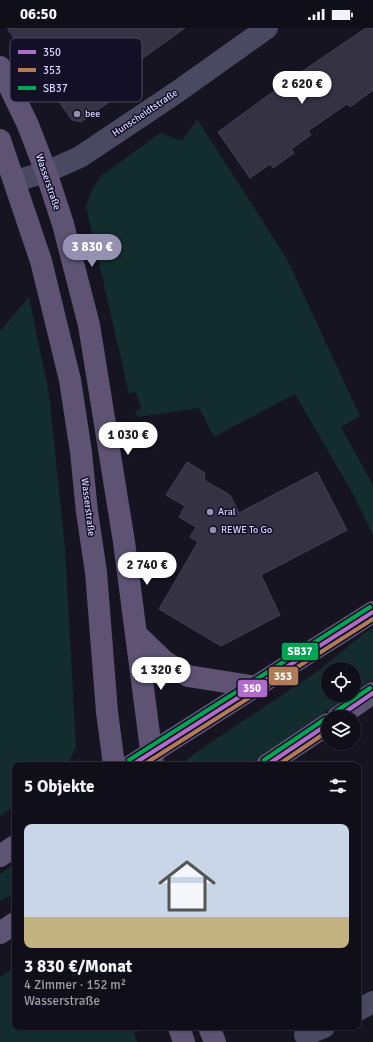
<!DOCTYPE html>
<html lang="de">
<head>
<meta charset="utf-8">
<style>
	:root { --surface:#100f19; --page:#191822; --text:#f1f3f6; --muted:#9c9ca2; --line:#302f38; --accent:#9591b1 }
	body { margin:0; font-family:Signika,sans-serif; background:var(--page); color:var(--text); height:100vh; display:flex; flex-direction:column; font-size:15px; white-space:nowrap }
	* { box-sizing:border-box; margin:0 }
	p { font-size:13px; color:var(--muted) }
	.icon { flex:none; width:22px; height:22px; fill:none; stroke:currentColor; stroke-width:2; stroke-linecap:round; stroke-linejoin:round }
	.map { position:relative; flex:1; overflow:hidden }
	.panel { position:absolute; left:12px; top:734px; width:349px; height:268px; display:flex; flex-direction:column; background:var(--surface); border-radius:8px; box-shadow:0 1px 3px #0004,0 0 0 1px var(--line) }
	.panel>* { flex:none }
	.controls { position:absolute; left:321px; top:634px; display:grid; gap:8px }
	.controls a { display:grid; place-items:center; width:40px; height:40px; border-radius:50%; background:var(--surface); box-shadow:0 1px 3px #0004,0 0 0 1px var(--line); font-size:20px }
	.price { position:absolute; translate:-50% -34px; padding:0 9px; border-radius:14px; background:#fff; color:#222; font-size:13px; line-height:26px; filter:drop-shadow(0 1px 2px #0008) }
	.price::after { content:''; position:absolute; left:50%; top:24px; width:12px; height:9px; margin-left:-6px; background:inherit; clip-path:polygon(0 0,100% 0,50% 100%) }
	.price.selected { background:var(--accent); color:#fff }
	ul { padding:0; list-style:none }
	li { display:grid; align-content:center; gap:8px; height:212px; padding:0 12px }
	li+li { border-top:1px solid var(--line) }
	li span { display:grid; place-items:center; height:124px; border-radius:8px; color:#555 }
	li>.icon { margin-inline-start:auto }
	span .icon { width:72px; height:72px; fill:#fffc; stroke-width:1 }
	li b { font-size:17px }
	h2 { display:flex; justify-content:space-between; align-items:center; height:48px; padding:0 12px; font-size:17px }
	.status { display:flex; justify-content:space-between; align-items:center; height:28px; padding:0 20px; background:var(--surface); direction:ltr }
	.status svg { height:11px; fill:currentColor }
	.map>svg:first-child { display:block }
</style>
</head>
<body>
<div class="status"><b>06:50</b><svg viewBox="0 0 49 12"><path d="M0 12V9h3v3zM5 12V6h3v6zM10 12V3h3v9zM15 12V0h3v12zM26 1h20v11H26zM47 4h2v5h-2z"/></svg></div>
<div class="map">
<svg width="373" height="1014" viewBox="0 0 373 1014">
	<rect width="100%" height="100%" fill="#161421"/>
	<g fill="#132c2d">
		<path d="M197,91L287,231L360,388L341,399L373,457V507L354,468L295,366L214,409L199,380L138,389L135,383L141,381L136,364L129,366L86,178L93,160L101,148L160,105L182,113Z"/>
		<path d="M29,269L49,365L65,520L76,719L67,737H15V778L0,788V303Z"/>
		<path d="M373,600V652L354,664V641H328V667H350L248,737H181L195,725L318,643L366,604Z"/>
		<path d="M15,835V865L0,873V846Z"/>
		<path d="M15,939V999H138L140,1003L134,1005L137,1014H0V949Z"/>
	</g>
	<g fill="#343243" stroke="#433f54">
		<path d="M7,0H185L111,53L120,66L81,94L72,92Z"/>
		<path d="M366,0H373V62L350,79L347,76L308,103L311,107L291,121L294,125L273,140L270,136L250,150L218,104L285,55Z"/>
		<path d="M187,434L205,445L204,452L230,467L239,485L317,444L347,502L261,547L280,587L221,618L159,581L198,514L190,509L196,499L179,489L185,478L166,467Z"/>
	</g>
	<g fill="none" stroke-linecap="round" stroke-linejoin="round">
		<g stroke="#4a4962" stroke-width="22">
			<path d="M15,153L46,144L80,129L177,64L267,0"/>
			<path d="M358,982L373,974"/>
			<path d="M305,1007L324,999"/>
		</g>
		<g stroke="#5e5373" stroke-width="22">
			<path d="M0,39L28,97L46,144L63,196L89,297L124,514L153,737"/>
			<path d="M0,112L41,233L70,352L81,424L87,484L96,544L107,684L114,737"/>
			<path d="M136,606L164,633L188,648L257,659"/>
			<path d="M338,689L373,665"/>
			<path d="M132,737L373,584"/>
			<path d="M267,737L328,696"/>
			<path d="M0,828L15,818"/>
			<path d="M0,905L15,895"/>
			<path d="M179,999L184,1014"/>
			<path d="M209,999L215,1014"/>
		</g>
		<defs>
			<g id="bus-1">
				<path d="M338,689L373,665"/>
				<path d="M132,737L373,584"/>
				<path d="M267,737L328,696"/>
			</g>
			<g id="bus-2">
				<path d="M143,737L373,591"/>
				<path d="M278,737L328,703"/>
			</g>
			<g id="bus-3">
				<path d="M335,684L370,660"/>
				<path d="M129,732L370,579"/>
				<path d="M264,732L325,691"/>
			</g>
		</defs>
		<use href="#bus-1" stroke="#130f26" stroke-width="7"/>
		<use href="#bus-2" stroke="#130f26" stroke-width="7"/>
		<use href="#bus-3" stroke="#130f26" stroke-width="7"/>
		<use href="#bus-1" stroke="#b06ccc" stroke-width="4"/>
		<use href="#bus-2" stroke="#b07c57" stroke-width="4"/>
		<use href="#bus-3" stroke="#00a651" stroke-width="4"/>
	</g>
	<g fill="#9591b1" stroke="#130f26" stroke-width="1.5">
		<circle cx="77" cy="86" r="4"/>
		<circle cx="210" cy="484" r="4"/>
		<circle cx="213" cy="502" r="4"/>
	</g>
	<g text-anchor="middle" dominant-baseline="central" stroke-width="3" stroke-linejoin="round" paint-order="stroke">
		<g font-size="10" fill="#d9d4ff" stroke="#130f26">
			<text transform="translate(145 85) rotate(-34)">Hunscheidtstraße</text>
			<text transform="translate(48 154) rotate(71)">Wasserstraße</text>
			<text transform="translate(88 479) rotate(83)">Wasserstraße</text>
		</g>
		<g font-size="10" fill="#d9d4ff" stroke="#130f26" text-anchor="start">
			<text x="85" y="86">bee</text>
			<text x="218" y="484">Aral</text>
			<text x="221" y="502">REWE To Go</text>
		</g>
	</g>
	<rect x="10" y="10" width="132" height="64" rx="6" fill="#130f26" stroke="#4e4a67" stroke-width="1"/>
	<rect x="18" y="22" width="18" height="4" fill="#b06ccc"/>
	<rect x="18" y="40" width="18" height="4" fill="#b07c57"/>
	<rect x="18" y="58" width="18" height="4" fill="#00a651"/>
	<g font-size="11" fill="#d9d4ff">
		<text x="43" y="28">350</text>
		<text x="43" y="46">353</text>
		<text x="43" y="64">SB37</text>
	</g>
	<g stroke="#130f26" stroke-width="1.5">
		<rect x="281" y="614" width="38" height="19" rx="4" fill="#00a651"/>
		<rect x="268" y="638" width="31" height="20" rx="4" fill="#b07c57"/>
		<rect x="237" y="651" width="31" height="19" rx="4" fill="#b06ccc"/>
	</g>
	<g font-size="11" text-anchor="middle" font-weight="bold" fill="#fff">
		<text x="300" y="627">SB37</text>
		<text x="283" y="652">353</text>
		<text x="252" y="664">350</text>
	</g>
</svg>
<div class="controls">
<a><svg class="icon" aria-label="locate" viewBox="0 0 24 24"><circle cx="12" cy="12" r="6"/><path d="M12 2v4M12 18v4M2 12h4M18 12h4"/></svg></a>
<a><svg class="icon" aria-label="layers" viewBox="0 0 24 24"><path d="M12 4l9 5-9 5-9-5zM3 14l9 5 9-5"/></svg></a>
</div>
<b class="price" style="left:302px;top:77px">2 620 €</b>
<b class="price selected" style="left:92px;top:240px">3 830 €</b>
<b class="price" style="left:128px;top:428px">1 030 €</b>
<b class="price" style="left:147px;top:558px">2 740 €</b>
<b class="price" style="left:161px;top:663px">1 320 €</b>
<section class="panel">
<h2>5 Objekte<svg class="icon" aria-label="filters" viewBox="0 0 24 24"><path d="M4 7h16M4 17h16"/><circle cx="9" cy="7" r="2"/><circle cx="15" cy="17" r="2"/></svg></h2>
<ul>
<li><span style="background:linear-gradient(#c9d6e8 75%,#c2b280 0)"><svg class="icon" aria-label="home" viewBox="0 0 24 24"><path d="M3 11l9-7 9 7M6 9v11h12V9"/></svg></span><div><b>3 830 €/Monat</b><p>4 Zimmer · 152 m²</p><p>Wasserstraße</p></div></li>
</ul>
</section>
</div>
</body>
</html>
